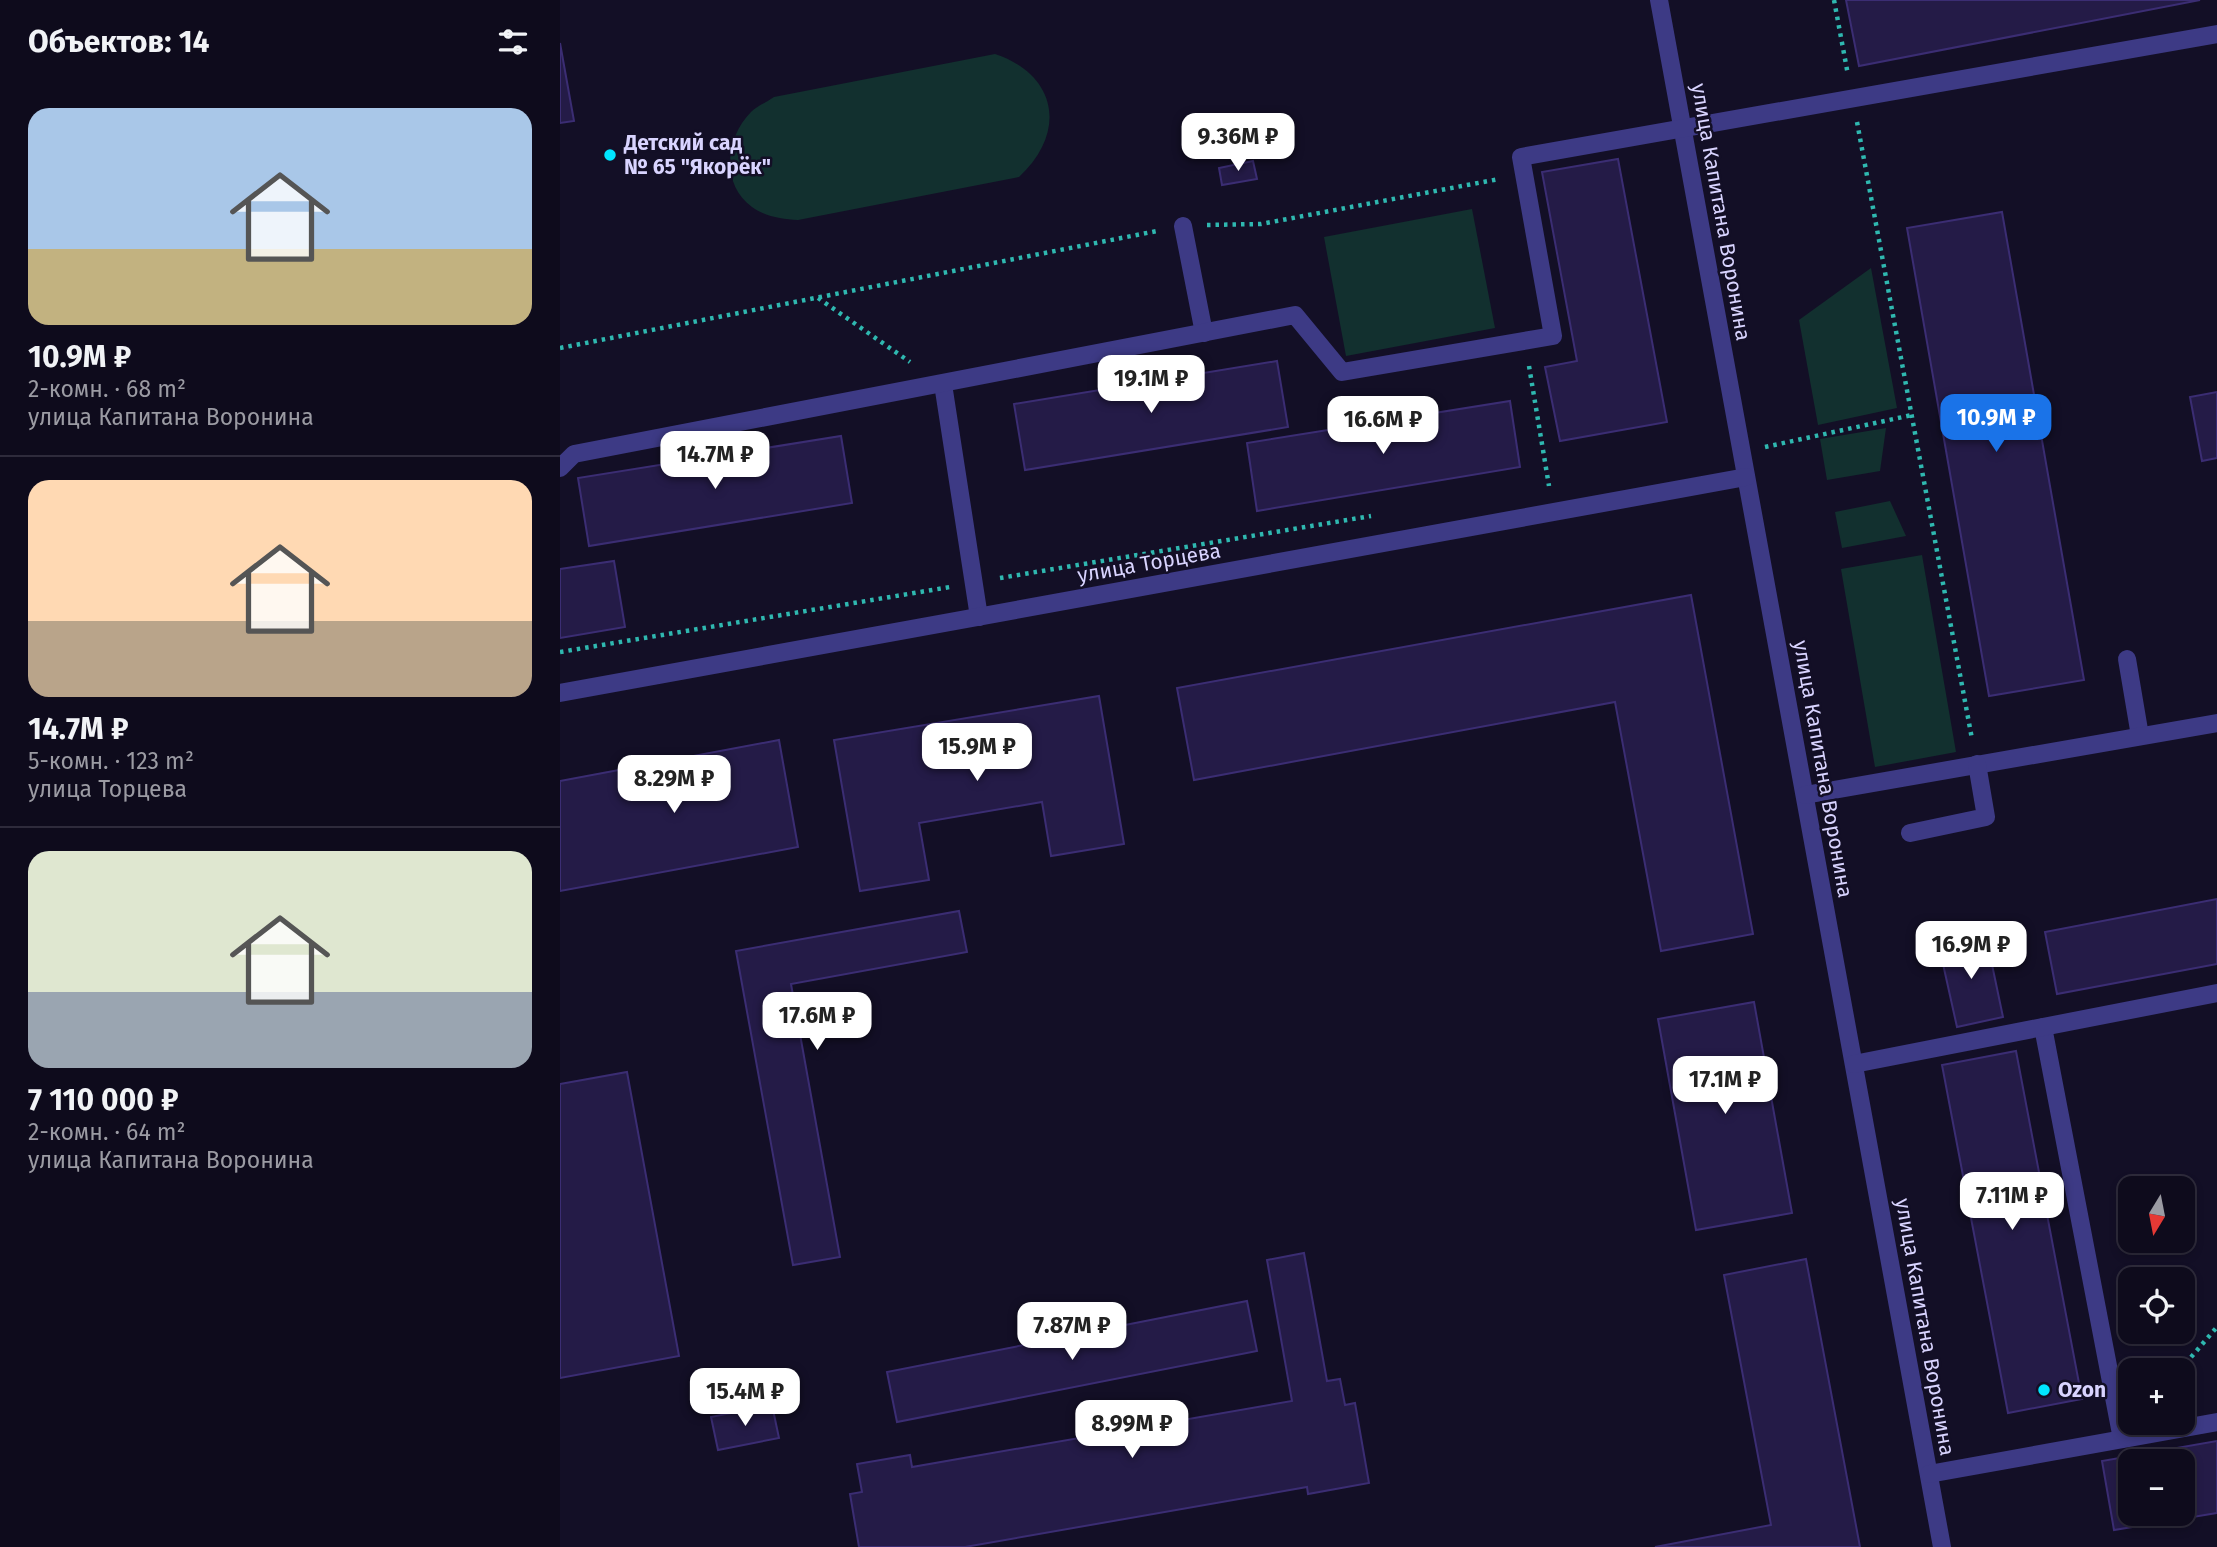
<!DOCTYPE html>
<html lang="ru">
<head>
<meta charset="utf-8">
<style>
	:root { --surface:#0e0b1c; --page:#1c1929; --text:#f1f3f6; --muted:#9b9ba3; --line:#2e2b3b; --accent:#1a73e8 }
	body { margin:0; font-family:"Fira Sans",sans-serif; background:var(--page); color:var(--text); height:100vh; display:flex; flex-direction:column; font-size:26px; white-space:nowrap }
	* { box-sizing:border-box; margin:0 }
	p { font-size:23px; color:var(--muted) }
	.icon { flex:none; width:38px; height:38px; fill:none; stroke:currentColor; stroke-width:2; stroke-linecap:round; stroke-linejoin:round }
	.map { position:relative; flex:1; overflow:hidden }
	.details { display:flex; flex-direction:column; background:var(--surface); width:560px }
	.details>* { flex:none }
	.needle { width:46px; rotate:190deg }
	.controls { position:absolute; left:1558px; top:1176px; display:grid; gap:14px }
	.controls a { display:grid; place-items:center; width:77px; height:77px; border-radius:14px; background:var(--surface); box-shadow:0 4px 10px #0003,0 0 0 2px var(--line); font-size:35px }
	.price { position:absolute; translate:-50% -60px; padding:0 16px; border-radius:14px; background:#fff; color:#222; font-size:23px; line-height:46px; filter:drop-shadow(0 2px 4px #0008) }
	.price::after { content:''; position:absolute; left:50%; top:42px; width:21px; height:16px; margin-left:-10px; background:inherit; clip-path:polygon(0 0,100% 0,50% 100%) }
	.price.selected { background:var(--accent); color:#fff }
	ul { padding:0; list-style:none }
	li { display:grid; align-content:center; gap:14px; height:371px; padding:0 28px }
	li+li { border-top:2px solid var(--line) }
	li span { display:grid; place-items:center; height:217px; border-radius:21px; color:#555 }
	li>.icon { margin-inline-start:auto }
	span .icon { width:126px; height:126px; fill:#fffc; stroke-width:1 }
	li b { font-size:30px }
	h2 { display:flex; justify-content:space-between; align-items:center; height:84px; padding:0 28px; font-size:30px }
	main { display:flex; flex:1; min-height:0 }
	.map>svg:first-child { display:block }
</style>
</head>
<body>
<main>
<section class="details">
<h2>Объектов: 14<svg class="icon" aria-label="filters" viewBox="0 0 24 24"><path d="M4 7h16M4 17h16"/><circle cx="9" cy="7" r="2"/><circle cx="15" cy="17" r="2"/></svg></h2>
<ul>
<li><span style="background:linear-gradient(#a9c7e8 65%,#c2b280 0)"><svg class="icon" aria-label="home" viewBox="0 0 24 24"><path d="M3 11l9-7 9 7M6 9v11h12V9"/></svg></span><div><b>10.9M ₽</b><p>2-комн. · 68 m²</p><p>улица Капитана Воронина</p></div></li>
<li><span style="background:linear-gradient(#ffd9b3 65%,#b9a48a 0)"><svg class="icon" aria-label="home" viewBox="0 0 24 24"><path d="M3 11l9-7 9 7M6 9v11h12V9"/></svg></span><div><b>14.7M ₽</b><p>5-комн. · 123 m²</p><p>улица Торцева</p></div></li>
<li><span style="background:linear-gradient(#dfe7d0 65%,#9aa5b1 0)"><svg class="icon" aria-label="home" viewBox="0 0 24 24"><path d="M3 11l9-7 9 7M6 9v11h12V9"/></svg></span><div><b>7 110 000 ₽</b><p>2-комн. · 64 m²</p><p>улица Капитана Воронина</p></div></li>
</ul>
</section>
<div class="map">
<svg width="1657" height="1547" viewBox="0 0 1657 1547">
	<rect width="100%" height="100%" fill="#130f26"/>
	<g fill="#12302f">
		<path d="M435,54C498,75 507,133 459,177L238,220C222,219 206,217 192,207C160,184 166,137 191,112C197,106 207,102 214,97Z"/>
		<path d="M912,209L935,328L786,356L764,237Z"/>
		<path d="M1311,268L1337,408L1258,425L1239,320Z"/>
		<path d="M1326,428L1320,471L1267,480L1260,439Z"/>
		<path d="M1330,501L1346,536L1282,548L1275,512Z"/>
		<path d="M1362,555L1396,752L1315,767L1281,569Z"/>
	</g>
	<g fill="#241b47" stroke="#3b2d73" stroke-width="2" fill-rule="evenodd">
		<path d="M1286,0H1640L1299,66Z"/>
		<path d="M0,43L14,121L0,123Z"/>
		<path d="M1058,159L1107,422L1000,441L985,367L1017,361L982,172Z"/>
		<path d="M693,161L697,179L662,185L659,168Z"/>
		<path d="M1442,212L1524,680L1429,696L1347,228Z"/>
		<path d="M717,361L728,427L465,470L454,404Z"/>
		<path d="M1657,392V458L1642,461L1630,397Z"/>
		<path d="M950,401L960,467L697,511L687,443Z"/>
		<path d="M281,436L292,503L29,546L18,478Z"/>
		<path d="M54,561L65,627L0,638V569Z"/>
		<path d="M1131,595L1193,934L1101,951L1055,702L634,780L617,688Z"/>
		<path d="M539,696L564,844L491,856L482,802L359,823L369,880L300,891L274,740Z"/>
		<path d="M219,740L238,847L0,891V781Z"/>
		<path d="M1657,899V964L1497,994L1485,932Z"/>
		<path d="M399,911L407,952L231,984L280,1257L233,1265L176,951Z"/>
		<path d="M1426,936L1443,1017L1397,1027L1379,946Z"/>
		<path d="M1194,1002L1232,1213L1136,1230L1098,1019Z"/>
		<path d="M1456,1051L1522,1399L1448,1413L1382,1065Z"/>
		<path d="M67,1072L119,1356L0,1378V1084Z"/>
		<path d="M744,1253L767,1381L780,1379L785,1405L795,1403L809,1483L748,1494L747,1487L405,1547H299L290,1494L302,1492L297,1464L350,1455L352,1467L732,1401L707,1260Z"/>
		<path d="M1246,1259L1300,1547H1095L1211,1525L1164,1275Z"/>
		<path d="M687,1301L697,1351L337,1422L327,1372Z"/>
		<path d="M212,1405L219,1438L158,1450L151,1417Z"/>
		<path d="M1657,1441V1513L1554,1530L1542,1461ZM1570,1461H1622V1514H1570Z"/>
	</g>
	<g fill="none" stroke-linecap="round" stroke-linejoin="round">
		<g stroke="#2fb8b0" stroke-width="4.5" stroke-dasharray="3.5 5" stroke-linecap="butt">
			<path d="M1274,0L1288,75"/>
			<path d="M1297,122L1412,739"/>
			<path d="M647,225L701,224L939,179"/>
			<path d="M258,298L350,362"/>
			<path d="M0,348L597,231"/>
			<path d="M969,366L989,486"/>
			<path d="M1205,447L1352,415"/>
			<path d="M440,578L811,516"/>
			<path d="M0,652L390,587"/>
			<path d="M1620,1370L1657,1327"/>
		</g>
		<g stroke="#3d3a85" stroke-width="18">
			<path d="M1099,0L1382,1547"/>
			<path d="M623,226L644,333"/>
			<path d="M383,384L419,617"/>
			<path d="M0,468L14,454L735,315L782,372L993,336L961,157L1657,34"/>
			<path d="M1567,659L1580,736"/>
			<path d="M0,693L1186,477"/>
			<path d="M1245,795L1657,723"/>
			<path d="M1350,833L1426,817L1417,764"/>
			<path d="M1483,1027L1562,1439"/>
			<path d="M1294,1064L1657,993"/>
			<path d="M1369,1474L1657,1422"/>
		</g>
	</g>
	<g fill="#00e5ff" stroke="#130f26" stroke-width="2.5">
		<circle cx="50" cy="155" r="7"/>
		<circle cx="1484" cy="1390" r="7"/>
	</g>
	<g text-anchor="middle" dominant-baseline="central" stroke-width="5" stroke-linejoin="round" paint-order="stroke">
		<g font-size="21" font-weight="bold" fill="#d9d4ff" stroke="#130f26" text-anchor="start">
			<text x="64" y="143">Детский сад<tspan x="64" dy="24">№ 65 "Якорёк"</tspan></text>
			<text x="1498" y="1390">Ozon</text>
		</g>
		<g font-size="21" fill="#d9d4ff" stroke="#130f26">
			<text transform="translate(1161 212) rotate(80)">улица Капитана Воронина</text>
			<text transform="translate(589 563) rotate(-10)">улица Торцева</text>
			<text transform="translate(1263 769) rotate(80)">улица Капитана Воронина</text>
			<text transform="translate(1365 1327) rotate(80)">улица Капитана Воронина</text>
		</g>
	</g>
</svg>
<div class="controls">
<a><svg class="needle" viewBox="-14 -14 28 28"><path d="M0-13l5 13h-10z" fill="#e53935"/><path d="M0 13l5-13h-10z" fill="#9b9ba3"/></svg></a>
<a><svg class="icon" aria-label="locate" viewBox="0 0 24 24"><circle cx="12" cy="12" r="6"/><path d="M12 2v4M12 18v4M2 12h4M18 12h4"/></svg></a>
<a>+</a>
<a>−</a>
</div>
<b class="price" style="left:678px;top:173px">9.36M ₽</b>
<b class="price" style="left:591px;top:415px">19.1M ₽</b>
<b class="price selected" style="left:1436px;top:454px">10.9M ₽</b>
<b class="price" style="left:823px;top:456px">16.6M ₽</b>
<b class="price" style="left:155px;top:491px">14.7M ₽</b>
<b class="price" style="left:417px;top:783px">15.9M ₽</b>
<b class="price" style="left:114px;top:815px">8.29M ₽</b>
<b class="price" style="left:1411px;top:981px">16.9M ₽</b>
<b class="price" style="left:257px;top:1052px">17.6M ₽</b>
<b class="price" style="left:1165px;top:1116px">17.1M ₽</b>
<b class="price" style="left:1452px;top:1232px">7.11M ₽</b>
<b class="price" style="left:512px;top:1362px">7.87M ₽</b>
<b class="price" style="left:185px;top:1428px">15.4M ₽</b>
<b class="price" style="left:572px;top:1460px">8.99M ₽</b>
</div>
</main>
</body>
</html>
